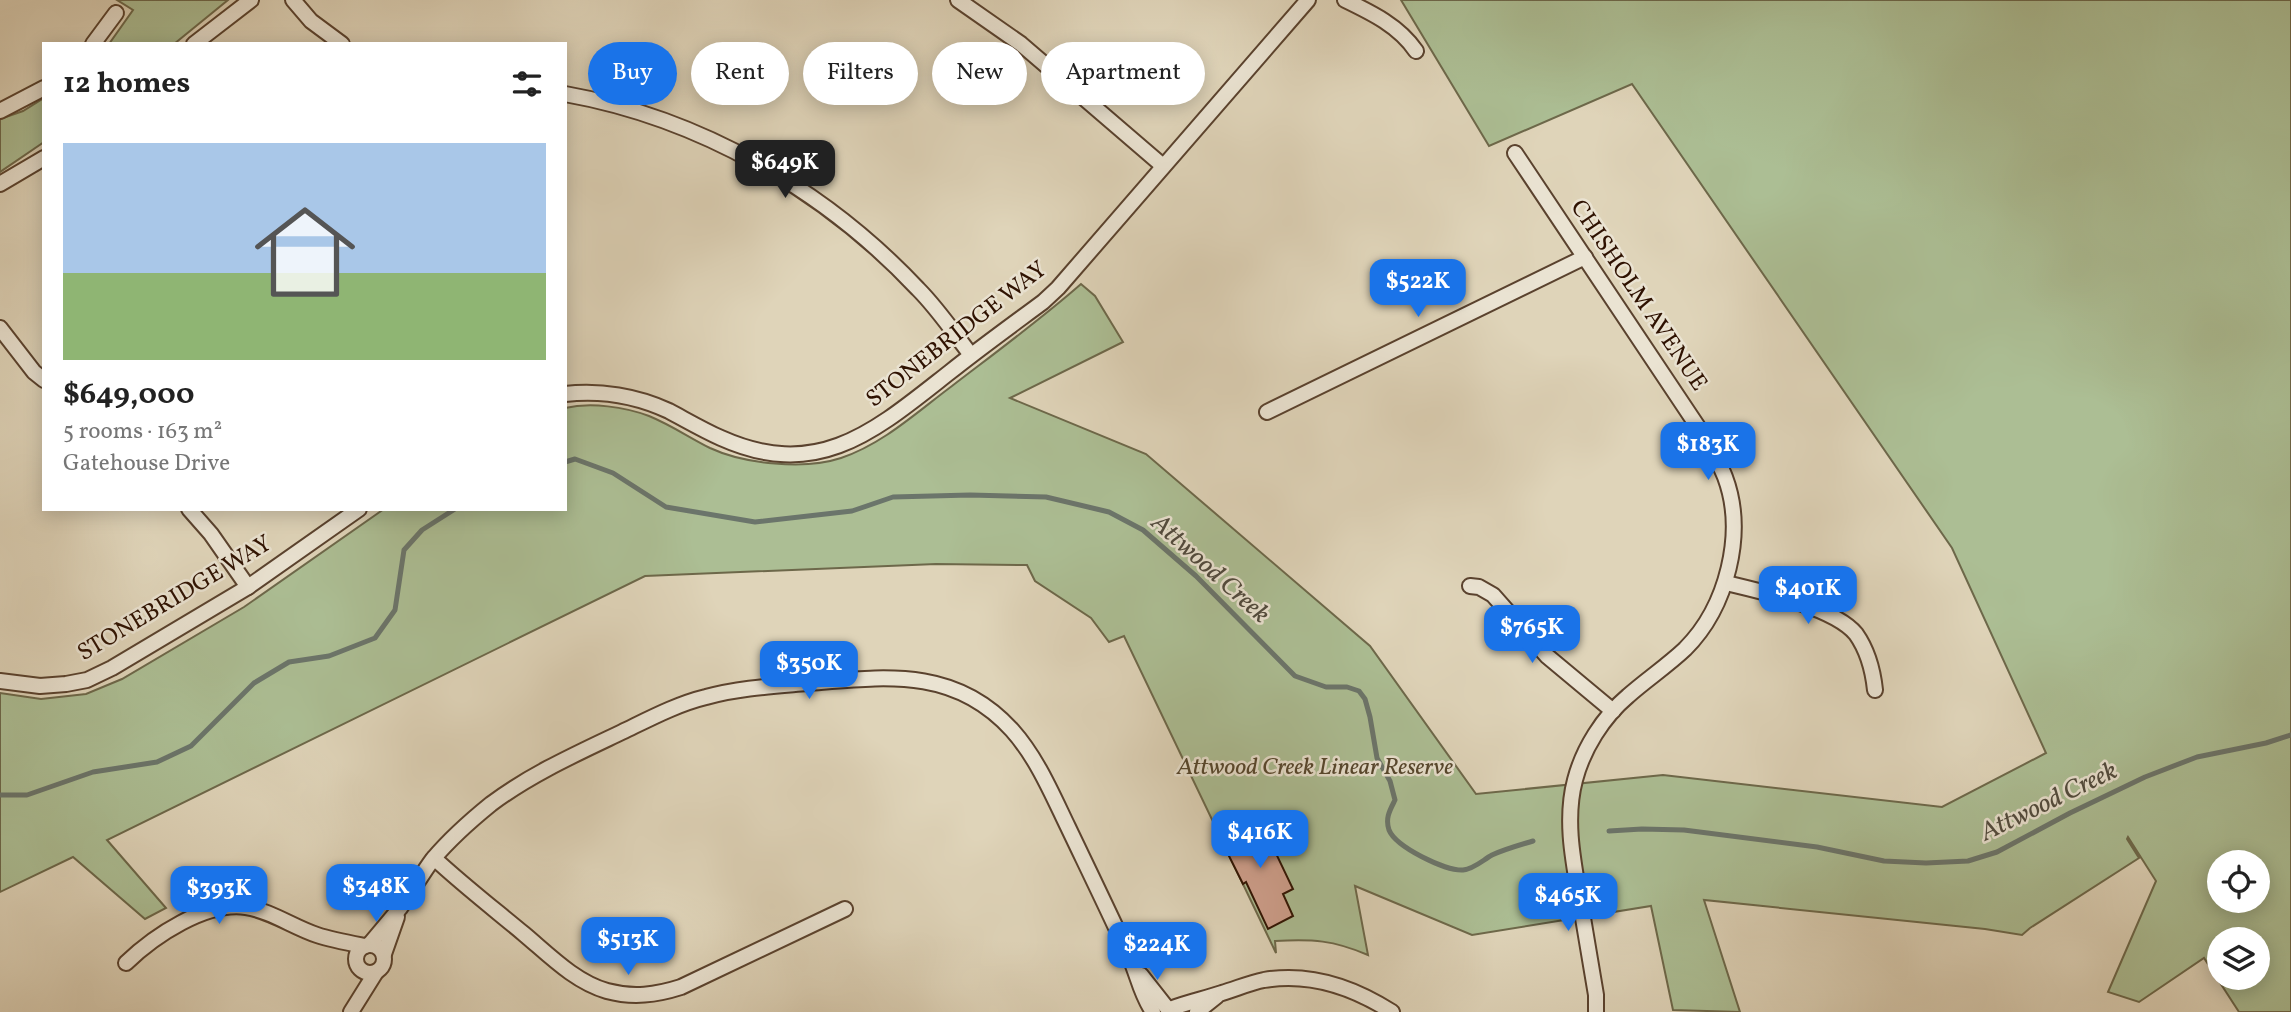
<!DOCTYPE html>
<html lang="en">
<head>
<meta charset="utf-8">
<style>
	:root { --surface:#fff; --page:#f6f6f6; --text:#222; --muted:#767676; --line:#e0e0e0; --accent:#1a73e8 }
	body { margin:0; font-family:Vollkorn,serif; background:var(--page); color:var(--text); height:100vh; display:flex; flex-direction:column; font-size:26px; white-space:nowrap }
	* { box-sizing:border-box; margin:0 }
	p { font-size:23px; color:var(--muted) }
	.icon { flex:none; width:38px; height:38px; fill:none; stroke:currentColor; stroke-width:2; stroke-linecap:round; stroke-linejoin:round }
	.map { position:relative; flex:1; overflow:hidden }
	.sheet { position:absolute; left:42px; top:42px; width:525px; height:469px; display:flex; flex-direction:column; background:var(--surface); border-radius:0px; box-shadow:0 4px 18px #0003 }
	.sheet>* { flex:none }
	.top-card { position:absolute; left:588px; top:42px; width:665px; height:63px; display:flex; gap:14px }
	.controls { position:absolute; left:2207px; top:850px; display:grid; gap:14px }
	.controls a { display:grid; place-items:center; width:63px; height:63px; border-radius:50%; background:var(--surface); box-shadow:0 4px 18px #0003; font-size:35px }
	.price { position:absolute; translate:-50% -60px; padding:0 16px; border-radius:14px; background:var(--accent); color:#fff; font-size:23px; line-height:46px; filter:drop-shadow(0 2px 4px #0008) }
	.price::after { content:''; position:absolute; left:50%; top:42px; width:21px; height:16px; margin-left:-10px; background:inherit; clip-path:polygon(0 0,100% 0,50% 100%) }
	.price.active { background:#222; color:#fff }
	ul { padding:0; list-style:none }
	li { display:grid; align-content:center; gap:14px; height:371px; padding:0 21px }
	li+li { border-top:2px solid var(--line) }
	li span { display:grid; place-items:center; height:217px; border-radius:0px; color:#555 }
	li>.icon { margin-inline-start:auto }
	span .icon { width:126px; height:126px; fill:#fffc; stroke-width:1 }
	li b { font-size:30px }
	h2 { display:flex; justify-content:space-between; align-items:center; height:84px; padding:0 21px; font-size:30px }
	.tag { padding:0 24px; border-radius:32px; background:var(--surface); box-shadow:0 4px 18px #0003; font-size:24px; line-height:63px }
	.tag.active { background:var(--accent); color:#fff }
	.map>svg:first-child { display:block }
</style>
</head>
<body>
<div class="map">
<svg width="2291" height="1012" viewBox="0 0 2291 1012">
	<rect width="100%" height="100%" fill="#dfd4b9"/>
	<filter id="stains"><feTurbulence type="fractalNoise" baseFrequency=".00286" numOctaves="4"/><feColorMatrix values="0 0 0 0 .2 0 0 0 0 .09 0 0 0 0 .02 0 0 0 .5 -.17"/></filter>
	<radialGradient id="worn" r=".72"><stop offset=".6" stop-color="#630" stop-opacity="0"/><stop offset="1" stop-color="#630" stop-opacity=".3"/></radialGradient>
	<g fill="#acbe94" stroke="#6d684a" stroke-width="2" fill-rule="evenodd">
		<path d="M117,0H228L174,44H109L133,10Z"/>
		<path d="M1401,0H2291V1012H2239L2204,958L2139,1002L2108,992L2156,881L2128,837L2127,839L2139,858L2030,928L2022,935L1985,929L1704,900L1740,1012L1673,1010L1651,906L1472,935L1355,886L1368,955C1333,940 1313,939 1275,941L1276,953L1124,636L1109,642L1091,618L1035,581L1027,565L936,564L645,576L107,840L166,908L145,919L73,857L0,892V693L41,699L86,694L122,679L244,607L384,509H565V408C591,402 625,407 649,416C671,425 690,438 710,448C744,464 805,470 841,458C883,444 917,412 952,386C995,353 1040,320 1081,284L1095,296L1123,342L1010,398L1146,454L1370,646L1476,794L1663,775L1942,807L2046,753L1952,548L1632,84L1489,146ZM2219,863H2258V901H2219ZM2219,940H2258V978H2219Z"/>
		<path d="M44,98V142L0,172V119L23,111Z"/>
	</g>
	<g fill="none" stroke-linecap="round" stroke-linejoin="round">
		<g stroke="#6b756b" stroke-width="5">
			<path d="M565,462L575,459L613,473L666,507L755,522L852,511L893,497L970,495L1046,497L1109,512L1143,530L1196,576L1295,676L1326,687H1347L1359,691L1365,699L1370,717L1377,758L1390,781L1395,800C1390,810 1385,818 1389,830C1396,847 1445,871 1463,870C1474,869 1483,860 1492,855C1505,849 1520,845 1533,841"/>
			<path d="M0,795H27L93,772L157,762L191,746L254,683L289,662L329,656L375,638L395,610L404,550L422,530L455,509"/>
			<path d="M1609,831L1642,829L1684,830L1817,847L1884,861L1926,863L1968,861L1997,852L2070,813L2145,777L2197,757L2266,743L2291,735"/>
		</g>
	</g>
	<path fill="#d0a08e" stroke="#2e1100" stroke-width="2" d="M1258,816L1293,889L1283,894L1293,916L1268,929L1246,882L1243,884L1225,848L1233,845L1226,832Z"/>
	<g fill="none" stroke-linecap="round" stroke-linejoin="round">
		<defs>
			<g id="minor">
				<path d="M293,0L311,21L342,44"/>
				<path d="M958,0L1021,44L1163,166"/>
				<path d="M1345,0C1372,13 1399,26 1416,51"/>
				<path d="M93,44L116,13"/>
				<path d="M194,44L251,0"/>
				<path d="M565,94C700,118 825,190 918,289C938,309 954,333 971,355"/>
				<path d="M0,111L44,88"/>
				<path d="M1515,153L1712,448C1716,457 1721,467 1725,477C1746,533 1727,607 1685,649C1667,666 1646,680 1628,696C1603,717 1583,749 1575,780C1564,821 1574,865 1581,906C1586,936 1591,965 1596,995V1012"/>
				<path d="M0,184L44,158"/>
				<path d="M0,328L34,372L44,380"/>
				<path d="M565,394C600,390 637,396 669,411C686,420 703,430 721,438C819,482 876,430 950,372C980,348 1012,325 1043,302L1058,288L1308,0"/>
				<path d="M1267,412L1585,257"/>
				<path d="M189,509L211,534L248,587"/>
				<path d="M1726,583C1759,591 1834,607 1856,634C1868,651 1873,671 1875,690"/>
				<path d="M1470,586L1479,587L1493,595L1547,656L1613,711"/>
				<path d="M0,681L40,686L66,684L87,680L112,668L248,587L359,509"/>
				<path d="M434,858C463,885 494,909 524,934C549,955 575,982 607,991C633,998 656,995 681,987L845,909"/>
				<circle cx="370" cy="959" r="14"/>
				<path d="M369,945C379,933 390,920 400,908C412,892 421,875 433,859C450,839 470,821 491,804C531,774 578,753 622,732C649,719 677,704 706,697C739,688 774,686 807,683C884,677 954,666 1012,730C1037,758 1052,794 1068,827C1089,871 1110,914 1130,958C1138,976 1141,995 1153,1012"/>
				<path d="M384,954L397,917"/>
				<path d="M126,963C154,936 206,901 246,907C271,911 293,927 317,935C332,940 349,943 365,946"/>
				<path d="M1141,975L1167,1008"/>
				<path d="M1170,1009C1188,1002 1204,999 1222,993C1236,989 1249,983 1264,980C1311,972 1353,987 1392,1012"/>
				<path d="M351,1012L376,972"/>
				<path d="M1197,1012L1217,996"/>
			</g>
		</defs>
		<use href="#minor" stroke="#5a422e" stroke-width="18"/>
		<use href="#minor" stroke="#eae3d2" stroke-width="14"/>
	</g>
	<g text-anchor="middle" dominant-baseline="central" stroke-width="5" stroke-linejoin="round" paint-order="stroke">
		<g font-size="24" fill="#2e1100" stroke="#eae3d2">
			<text transform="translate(1638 296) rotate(56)">CHISHOLM AVENUE</text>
			<text transform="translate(957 335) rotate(-38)">STONEBRIDGE WAY</text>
			<text transform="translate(175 599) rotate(-31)">STONEBRIDGE WAY</text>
		</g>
		<g font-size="24" font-style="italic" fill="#54452c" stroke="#eae3d2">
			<text x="1315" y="768">Attwood Creek Linear Reserve</text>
		</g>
		<g font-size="26" font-style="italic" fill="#514b3e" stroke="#eae3d2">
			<text transform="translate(1210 569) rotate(42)">Attwood Creek</text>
			<text transform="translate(2049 802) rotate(-26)">Attwood Creek</text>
		</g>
	</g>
	<rect width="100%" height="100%" filter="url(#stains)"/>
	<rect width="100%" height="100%" fill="url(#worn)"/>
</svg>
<div class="controls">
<a><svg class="icon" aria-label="locate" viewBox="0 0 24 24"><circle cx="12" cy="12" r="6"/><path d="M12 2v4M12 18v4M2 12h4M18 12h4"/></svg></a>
<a><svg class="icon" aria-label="layers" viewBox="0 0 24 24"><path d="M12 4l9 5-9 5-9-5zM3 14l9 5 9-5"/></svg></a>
</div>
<b class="price active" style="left:785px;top:200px">$649K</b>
<b class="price" style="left:1418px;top:319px">$522K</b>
<b class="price" style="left:1708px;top:482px">$183K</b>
<b class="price" style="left:1808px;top:626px">$401K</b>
<b class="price" style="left:1532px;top:665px">$765K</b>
<b class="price" style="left:809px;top:701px">$350K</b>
<b class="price" style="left:1260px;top:870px">$416K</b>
<b class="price" style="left:376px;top:924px">$348K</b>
<b class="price" style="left:219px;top:926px">$393K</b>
<b class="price" style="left:1568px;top:933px">$465K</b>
<b class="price" style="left:628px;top:977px">$513K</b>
<b class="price" style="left:1157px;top:982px">$224K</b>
<div class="top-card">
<a class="tag active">Buy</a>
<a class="tag">Rent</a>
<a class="tag">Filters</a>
<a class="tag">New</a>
<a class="tag">Apartment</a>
</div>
<section class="sheet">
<h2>12 homes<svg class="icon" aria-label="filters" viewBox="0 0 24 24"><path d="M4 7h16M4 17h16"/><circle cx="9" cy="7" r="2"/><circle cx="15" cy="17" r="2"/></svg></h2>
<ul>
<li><span style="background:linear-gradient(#a9c7e8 60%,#8fb573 0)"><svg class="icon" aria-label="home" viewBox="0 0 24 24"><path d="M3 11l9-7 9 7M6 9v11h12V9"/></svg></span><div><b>$649,000</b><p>5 rooms · 163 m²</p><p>Gatehouse Drive</p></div></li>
</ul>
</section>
</div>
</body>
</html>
